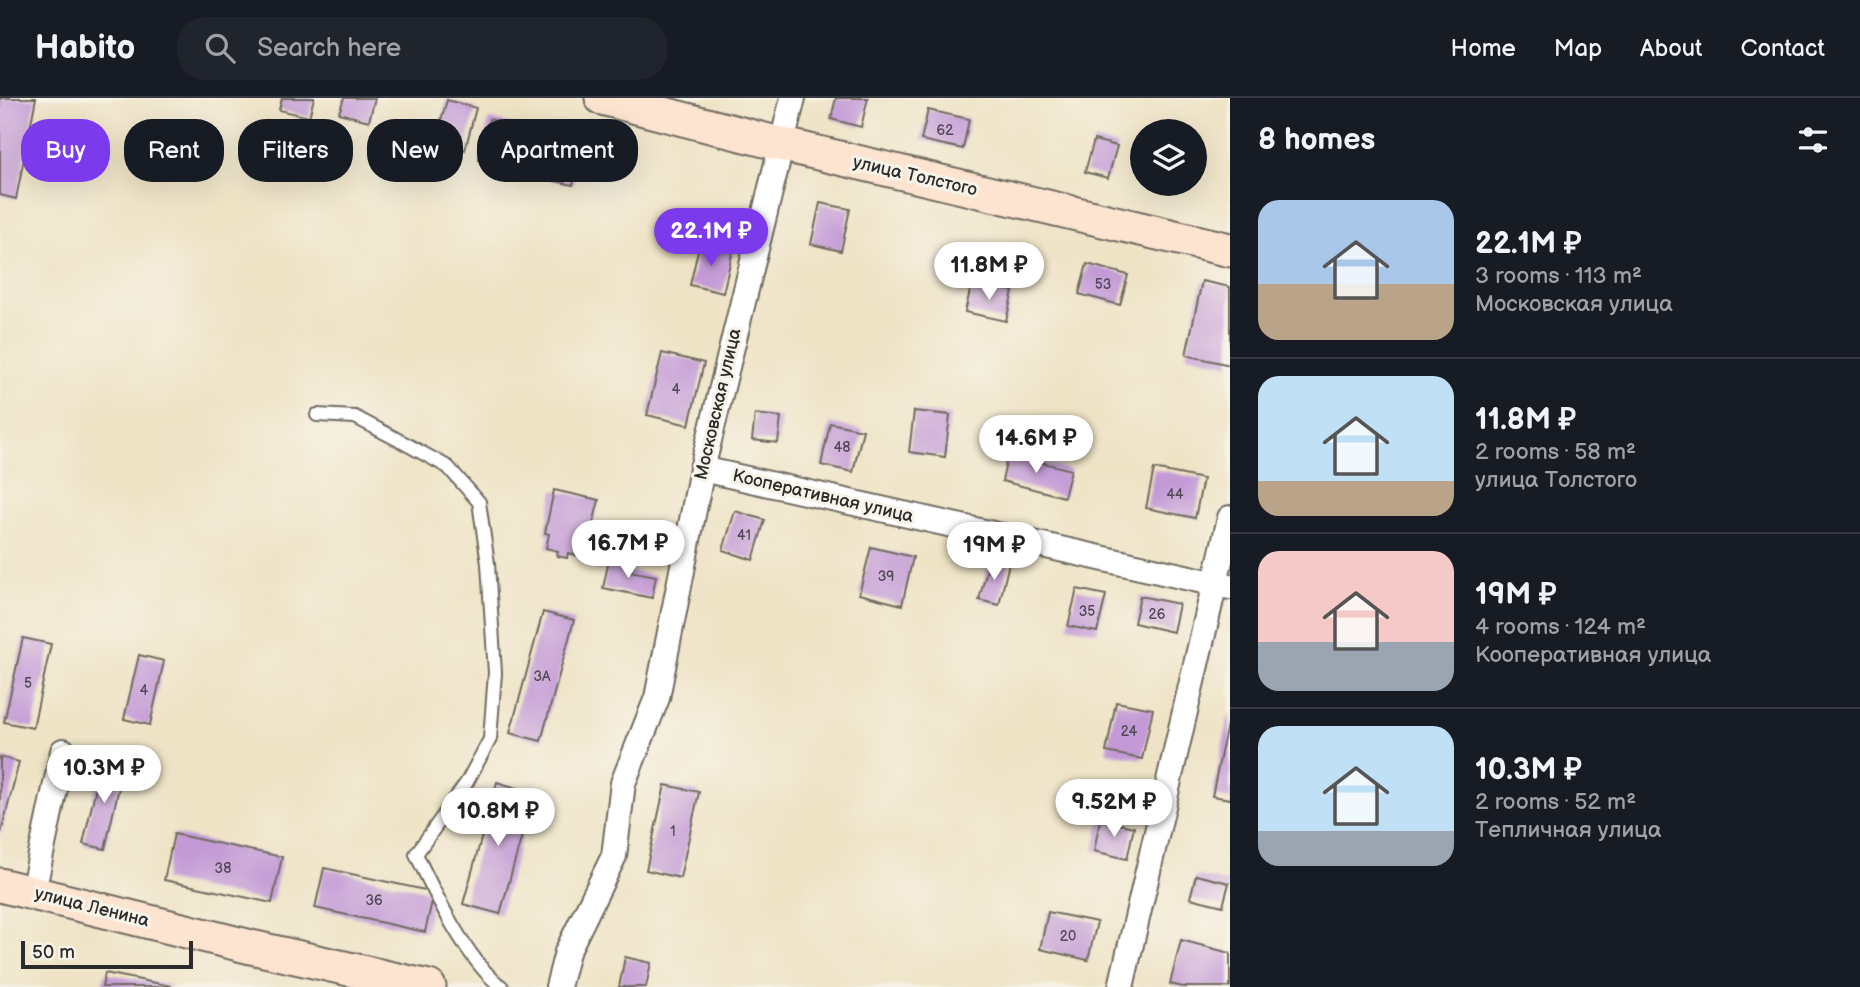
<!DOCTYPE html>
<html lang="en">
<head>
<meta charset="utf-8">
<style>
	:root { --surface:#171b24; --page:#20242c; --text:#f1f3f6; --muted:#9ea1a6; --line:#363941; --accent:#7c3aed }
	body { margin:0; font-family:"Balsamiq Sans",sans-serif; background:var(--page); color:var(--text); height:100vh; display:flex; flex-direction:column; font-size:26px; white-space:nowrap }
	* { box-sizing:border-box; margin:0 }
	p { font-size:23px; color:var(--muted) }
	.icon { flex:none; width:38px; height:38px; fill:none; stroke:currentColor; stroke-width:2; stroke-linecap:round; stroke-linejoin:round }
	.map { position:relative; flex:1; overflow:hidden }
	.side { display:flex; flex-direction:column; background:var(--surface); width:630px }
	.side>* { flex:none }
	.hud { position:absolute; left:21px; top:21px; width:665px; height:63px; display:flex; gap:14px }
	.fabs { position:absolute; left:1130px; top:21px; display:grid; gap:14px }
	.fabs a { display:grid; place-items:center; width:77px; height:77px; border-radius:50%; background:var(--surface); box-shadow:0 7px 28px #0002; font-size:35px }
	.scale { position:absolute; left:21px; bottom:18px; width:172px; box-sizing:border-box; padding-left:7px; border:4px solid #2b2b2b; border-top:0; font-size:19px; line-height:24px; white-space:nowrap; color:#2b2b2b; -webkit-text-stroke:5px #f7f3e8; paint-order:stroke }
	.price { position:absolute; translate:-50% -60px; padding:0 16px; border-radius:24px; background:#fff; color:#222; font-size:23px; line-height:46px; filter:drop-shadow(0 2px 4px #0008) }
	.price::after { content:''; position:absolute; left:50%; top:42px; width:21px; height:16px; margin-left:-10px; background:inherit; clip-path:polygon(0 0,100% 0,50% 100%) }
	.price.active { background:var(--accent); color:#fff }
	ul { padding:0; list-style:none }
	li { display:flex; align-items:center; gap:21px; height:175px; padding:0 28px }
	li+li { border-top:2px solid var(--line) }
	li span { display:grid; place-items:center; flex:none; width:196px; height:140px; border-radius:21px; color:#555 }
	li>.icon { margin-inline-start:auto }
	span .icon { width:84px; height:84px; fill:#fffc; stroke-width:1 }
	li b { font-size:30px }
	h2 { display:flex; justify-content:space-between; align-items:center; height:84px; padding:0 28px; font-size:30px }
	.tag { padding:0 24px; border-radius:28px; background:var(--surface); box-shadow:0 7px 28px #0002; font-size:24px; line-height:63px }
	.tag.active { background:var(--accent); color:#fff }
	header { display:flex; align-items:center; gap:42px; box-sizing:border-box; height:98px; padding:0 35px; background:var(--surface); border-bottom:2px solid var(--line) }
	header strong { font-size:33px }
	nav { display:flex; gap:38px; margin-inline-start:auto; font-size:24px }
	.search { width:490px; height:63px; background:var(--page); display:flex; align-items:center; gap:18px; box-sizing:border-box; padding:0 24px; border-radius:28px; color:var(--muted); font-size:26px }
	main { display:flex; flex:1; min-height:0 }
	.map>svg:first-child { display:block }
</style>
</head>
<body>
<header>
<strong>Habito</strong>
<div class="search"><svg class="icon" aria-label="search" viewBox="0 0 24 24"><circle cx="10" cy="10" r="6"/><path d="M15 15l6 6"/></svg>Search here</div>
<nav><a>Home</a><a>Map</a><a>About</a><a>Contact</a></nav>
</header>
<main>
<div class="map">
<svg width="1230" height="889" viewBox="0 0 1230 889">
	<rect width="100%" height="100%" fill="#f7f3e8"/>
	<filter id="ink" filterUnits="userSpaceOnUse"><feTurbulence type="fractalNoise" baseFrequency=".0143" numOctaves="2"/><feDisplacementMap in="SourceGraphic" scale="14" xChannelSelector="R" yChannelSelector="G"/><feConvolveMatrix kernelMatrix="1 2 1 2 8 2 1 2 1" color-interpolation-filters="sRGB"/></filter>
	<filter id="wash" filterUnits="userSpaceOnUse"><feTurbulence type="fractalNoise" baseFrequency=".00686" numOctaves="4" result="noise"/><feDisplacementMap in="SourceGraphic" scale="28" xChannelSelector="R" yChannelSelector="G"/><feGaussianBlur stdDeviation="1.57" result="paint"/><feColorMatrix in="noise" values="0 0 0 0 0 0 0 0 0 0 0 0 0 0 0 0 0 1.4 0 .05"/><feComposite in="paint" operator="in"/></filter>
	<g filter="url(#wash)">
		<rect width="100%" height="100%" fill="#efe3c5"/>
		<g id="blocks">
			<g fill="#c39ad6">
				<path d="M0,0H36L16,101L0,97Z"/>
				<path d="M282,0H314L309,19L279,12Z"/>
				<path d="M344,0H375L369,23L339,15Z"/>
				<path d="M836,0H868L861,29L831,21Z"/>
				<path d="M447,2L476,10L465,52L435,43Z"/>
				<path d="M928,12L969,21L963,51L921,42Z"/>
				<path d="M489,21L519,28L509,69L479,62Z"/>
				<path d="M550,31L584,40L573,87L538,79Z"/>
				<path d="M1094,42L1117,48L1108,80L1085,74Z"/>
				<path d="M820,105L850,111L841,153L811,146Z"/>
				<path d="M700,144L733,152L723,195L690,187Z"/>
				<path d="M1087,166L1128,177L1120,207L1079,196Z"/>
				<path d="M1202,183L1230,189V267L1186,257Z"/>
				<path d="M972,184L1013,193L1006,223L965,214Z"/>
				<path d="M662,255L704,265L689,327L647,317Z"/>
				<path d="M914,313L950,317L945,359L909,354Z"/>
				<path d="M755,316L781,319L778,345L752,342Z"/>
				<path d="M830,325L863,332L853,374L821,367Z"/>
				<path d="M1008,356L1071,372L1064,399L1002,383Z"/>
				<path d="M1154,371L1203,381L1195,420L1146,410Z"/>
				<path d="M554,392L599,402L589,442L583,441L580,458L568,455L567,460L557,458L558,453L546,450L549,436L545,435Z"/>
				<path d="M735,413L765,422L753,462L723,452Z"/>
				<path d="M871,449L913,459L902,507L859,496Z"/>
				<path d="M990,460L1009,465L999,507L979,502Z"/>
				<path d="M609,462L632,467L630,473L656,478L652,500L603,490Z"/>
				<path d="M1077,491L1106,497L1097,534L1068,528Z"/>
				<path d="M1140,498L1179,506L1173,534L1134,525Z"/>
				<path d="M543,514L574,522L541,643L510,635Z"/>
				<path d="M23,540L51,546L33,630L4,624Z"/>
				<path d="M139,557L164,563L150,627L124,621Z"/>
				<path d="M1116,604L1153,611L1142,661L1106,654Z"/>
				<path d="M1229,617H1230V701L1212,698Z"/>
				<path d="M0,659L19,664L1,735H0Z"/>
				<path d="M102,663L124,667L105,751L83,746Z"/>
				<path d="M497,684L534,695L500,816L463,806Z"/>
				<path d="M665,687L699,694L680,780L646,772Z"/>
				<path d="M1100,722L1134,729L1127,761L1094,753Z"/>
				<path d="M174,736L282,759L272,805L164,782Z"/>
				<path d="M324,770L434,794L425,834L315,810Z"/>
				<path d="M1196,777L1229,785L1223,808L1190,800Z"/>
				<path d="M1048,814L1097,824L1088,862L1040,851Z"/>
				<path d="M1181,842L1230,855V889H1183L1170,886Z"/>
				<path d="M625,859L651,865L646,889H619Z"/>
				<path d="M105,875L171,888V889H102Z"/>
			</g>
		</g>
	</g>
	<g filter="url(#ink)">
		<use href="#blocks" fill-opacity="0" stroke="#706b61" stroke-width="2"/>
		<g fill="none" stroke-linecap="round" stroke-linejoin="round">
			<defs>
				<path id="lane" d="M317,317L355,319L406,346L448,369L479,404L488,466L495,575L490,641L467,684L416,756C434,794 468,865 502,889"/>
				<g id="street">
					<path d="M702,371L1230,489"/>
					<path d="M33,794L63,653"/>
					<path d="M558,889L567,854L614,758L623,685L657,600L702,371L793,0"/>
					<path d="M1121,889L1230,420"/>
				</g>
				<g id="secondary">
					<path d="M602,0L780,46L1230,152"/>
					<path d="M0,787L251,849L429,889"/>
				</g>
			</defs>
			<use href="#lane" stroke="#706b61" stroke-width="16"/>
			<use href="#street" stroke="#706b61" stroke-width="28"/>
			<use href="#secondary" stroke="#706b61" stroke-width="37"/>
			<use href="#lane" stroke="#fff" stroke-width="12"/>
			<use href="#street" stroke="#fff" stroke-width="24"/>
			<use href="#secondary" stroke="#fde4d1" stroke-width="33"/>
		</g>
	</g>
	<g text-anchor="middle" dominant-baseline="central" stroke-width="6" stroke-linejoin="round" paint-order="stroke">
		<g font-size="14" fill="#514756">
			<text x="945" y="32">62</text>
			<text x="1103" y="186">53</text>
			<text x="676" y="291">4</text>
			<text x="842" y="349">48</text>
			<text x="1175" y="396">44</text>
			<text x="744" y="437">41</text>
			<text x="886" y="478">39</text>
			<text x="1087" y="513">35</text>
			<text x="1157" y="516">26</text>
			<text x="542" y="578">3А</text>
			<text x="28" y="585">5</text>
			<text x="144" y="592">4</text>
			<text x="1129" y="633">24</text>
			<text x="673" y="733">1</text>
			<text x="223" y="770">38</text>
			<text x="374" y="802">36</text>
			<text x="1068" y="838">20</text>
		</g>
		<g font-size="18" fill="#2b2b2b" stroke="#f7f3e8">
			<text transform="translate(915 78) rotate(13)">улица Толстого</text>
			<text transform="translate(718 306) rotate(-77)">Московская улица</text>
			<text transform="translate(823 398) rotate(13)">Кооперативная улица</text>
			<text transform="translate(92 809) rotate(14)">улица Ленина</text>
		</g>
	</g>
</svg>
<div class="fabs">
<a><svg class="icon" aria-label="layers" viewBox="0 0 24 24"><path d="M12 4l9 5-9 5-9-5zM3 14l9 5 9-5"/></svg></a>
</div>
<div class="scale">50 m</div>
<b class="price active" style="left:711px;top:170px">22.1M ₽</b>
<b class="price" style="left:989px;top:204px">11.8M ₽</b>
<b class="price" style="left:1036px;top:377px">14.6M ₽</b>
<b class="price" style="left:628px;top:482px">16.7M ₽</b>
<b class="price" style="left:994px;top:484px">19M ₽</b>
<b class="price" style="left:104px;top:707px">10.3M ₽</b>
<b class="price" style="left:1114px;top:741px">9.52M ₽</b>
<b class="price" style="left:498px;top:750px">10.8M ₽</b>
<div class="hud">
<a class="tag active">Buy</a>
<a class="tag">Rent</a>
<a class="tag">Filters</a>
<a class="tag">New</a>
<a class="tag">Apartment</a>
</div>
</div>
<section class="side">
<h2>8 homes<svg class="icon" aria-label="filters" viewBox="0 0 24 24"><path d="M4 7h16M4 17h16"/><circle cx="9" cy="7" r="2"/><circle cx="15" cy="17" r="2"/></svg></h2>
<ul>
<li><span style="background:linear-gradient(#a9c7e8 60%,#b9a48a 0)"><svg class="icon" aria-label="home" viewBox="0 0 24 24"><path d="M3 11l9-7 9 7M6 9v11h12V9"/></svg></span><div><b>22.1M ₽</b><p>3 rooms · 113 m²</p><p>Московская улица</p></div></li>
<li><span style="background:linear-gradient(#bfe0f5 75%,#b9a48a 0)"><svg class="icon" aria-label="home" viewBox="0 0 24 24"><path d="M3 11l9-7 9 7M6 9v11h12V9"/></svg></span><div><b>11.8M ₽</b><p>2 rooms · 58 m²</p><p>улица Толстого</p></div></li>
<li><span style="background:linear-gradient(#f6c9c9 65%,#9aa5b1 0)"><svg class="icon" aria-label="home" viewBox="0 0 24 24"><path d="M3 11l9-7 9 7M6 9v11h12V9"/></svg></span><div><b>19M ₽</b><p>4 rooms · 124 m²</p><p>Кооперативная улица</p></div></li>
<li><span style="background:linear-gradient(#bfe0f5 75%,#9aa5b1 0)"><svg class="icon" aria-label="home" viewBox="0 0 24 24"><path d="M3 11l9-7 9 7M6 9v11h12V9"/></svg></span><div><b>10.3M ₽</b><p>2 rooms · 52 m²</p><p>Тепличная улица</p></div></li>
</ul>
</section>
</main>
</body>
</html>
